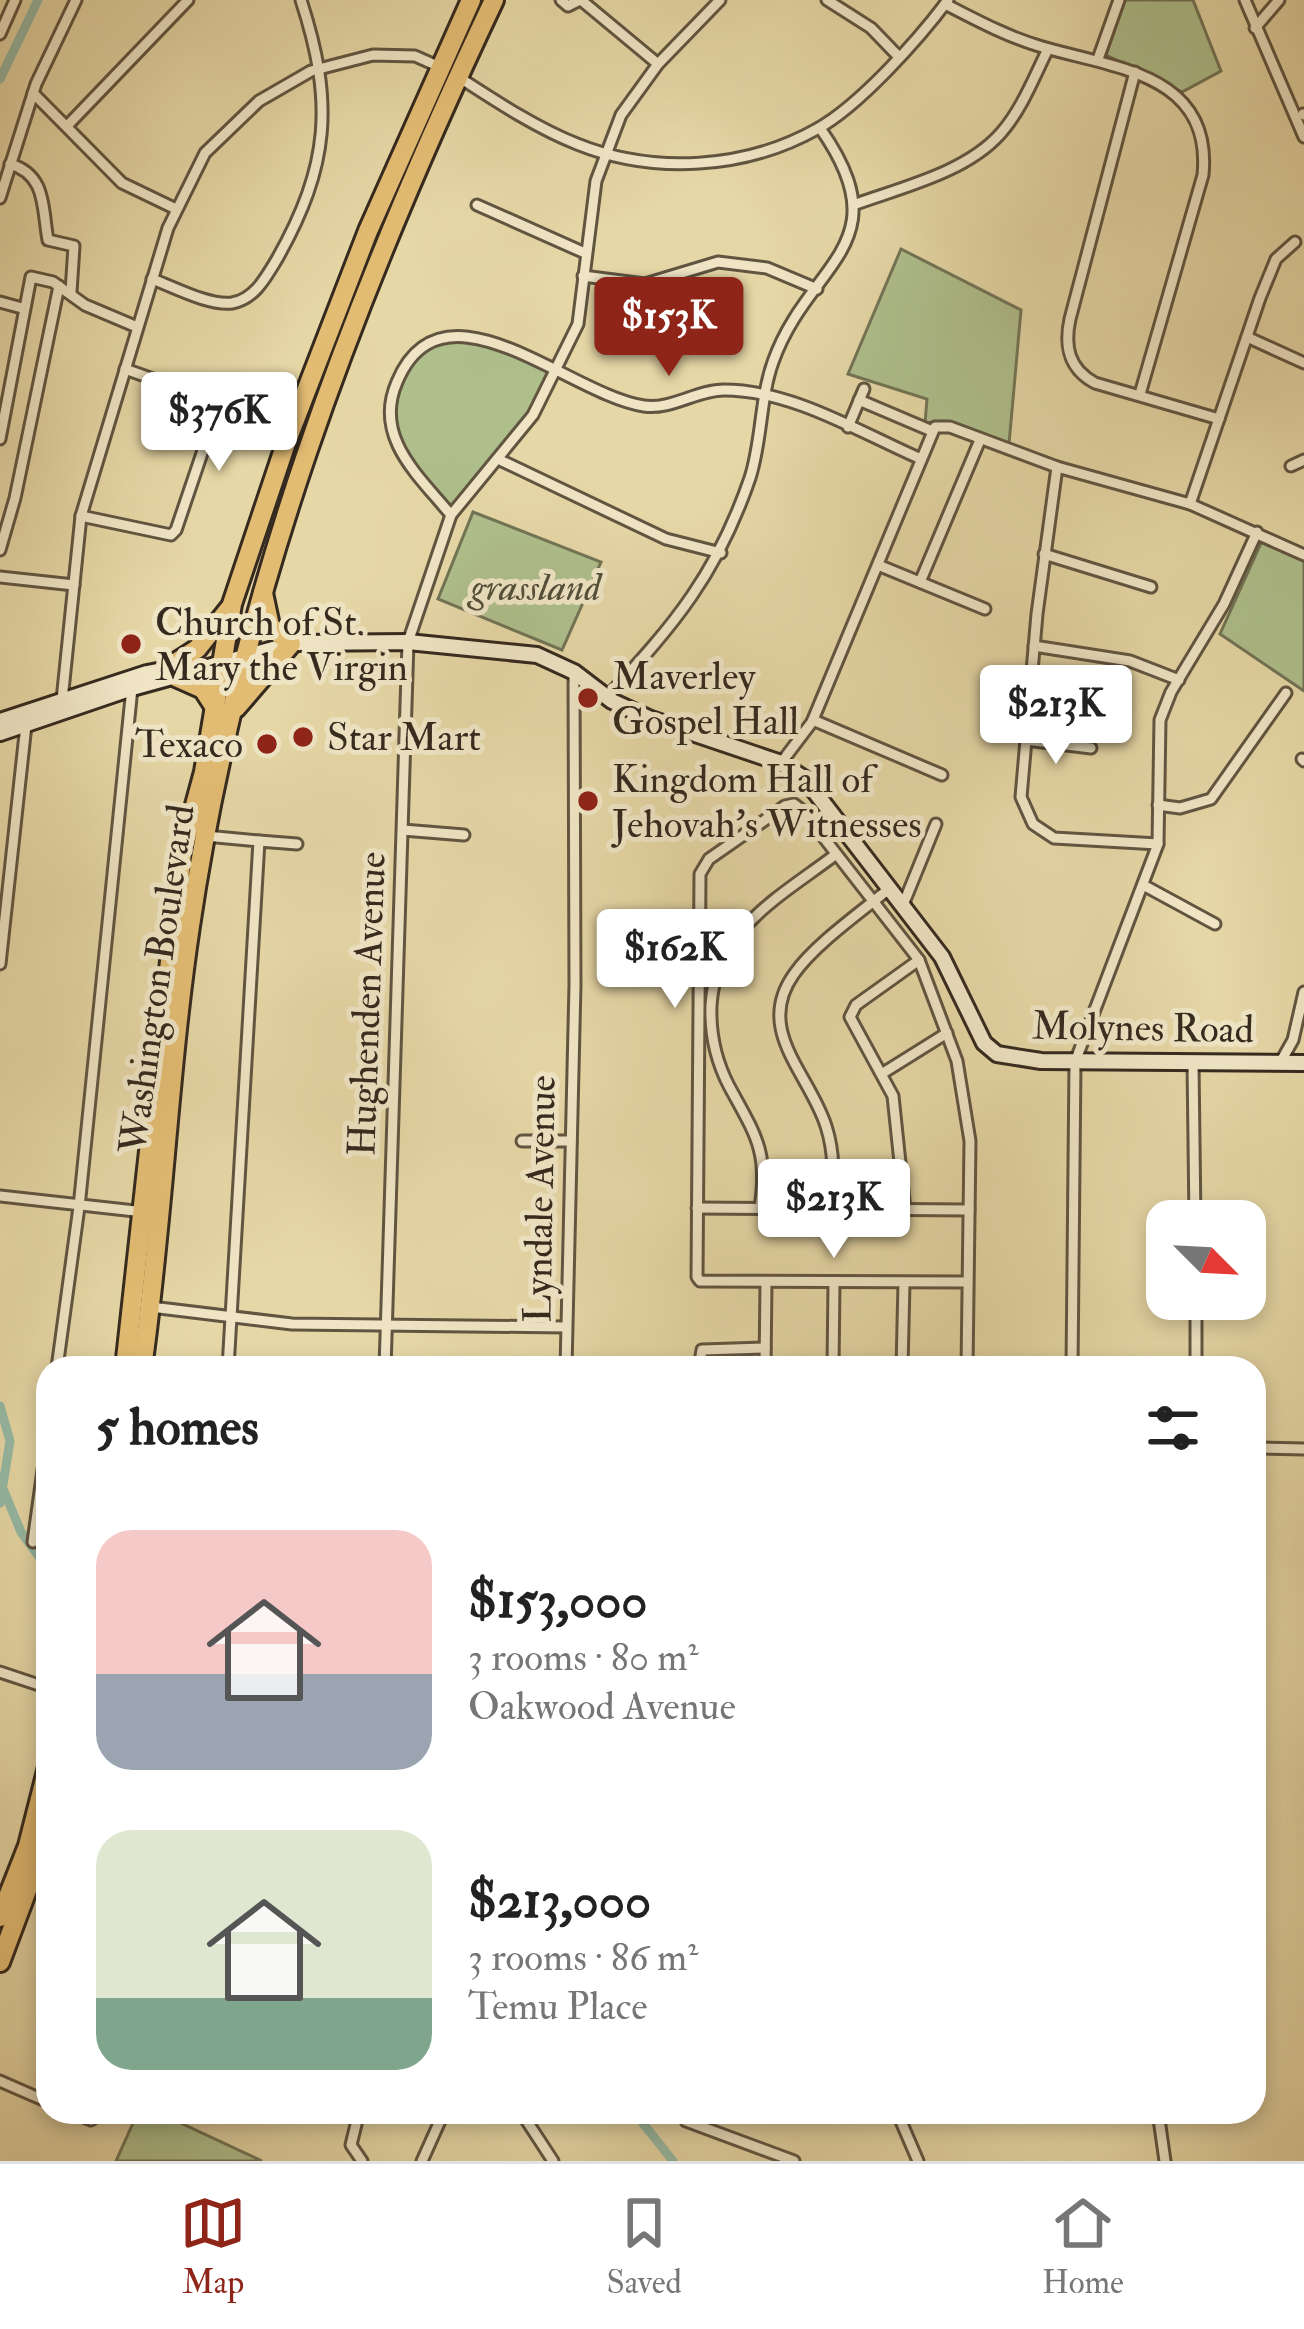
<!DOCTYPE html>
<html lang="en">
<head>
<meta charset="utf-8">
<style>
	:root { --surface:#fff; --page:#f6f6f6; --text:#222; --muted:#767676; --line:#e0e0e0; --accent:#8f2418 }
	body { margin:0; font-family:"IM FELL Double Pica",serif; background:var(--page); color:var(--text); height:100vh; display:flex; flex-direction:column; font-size:45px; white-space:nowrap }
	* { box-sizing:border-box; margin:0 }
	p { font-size:39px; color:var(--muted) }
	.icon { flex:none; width:66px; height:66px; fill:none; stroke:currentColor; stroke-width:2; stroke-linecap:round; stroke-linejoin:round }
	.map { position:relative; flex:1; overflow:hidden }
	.drawer { position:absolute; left:36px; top:1356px; width:1230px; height:768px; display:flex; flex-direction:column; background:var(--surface); border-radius:36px; box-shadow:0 6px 18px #0003 }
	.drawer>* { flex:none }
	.needle { width:78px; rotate:114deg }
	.buttons { position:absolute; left:1146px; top:1200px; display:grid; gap:24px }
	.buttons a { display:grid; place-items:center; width:120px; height:120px; border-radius:24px; background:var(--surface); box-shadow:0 6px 18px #0003; font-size:60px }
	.price { position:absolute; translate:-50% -102px; padding:0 27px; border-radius:12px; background:#fff; color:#222; font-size:39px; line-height:78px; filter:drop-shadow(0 3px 6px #0008) }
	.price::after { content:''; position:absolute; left:50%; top:72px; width:36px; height:27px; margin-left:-18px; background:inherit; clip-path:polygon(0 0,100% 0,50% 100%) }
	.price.current { background:var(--accent); color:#fff }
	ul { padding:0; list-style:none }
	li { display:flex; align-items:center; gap:36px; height:300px; padding:0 60px }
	li span { display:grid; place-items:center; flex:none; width:336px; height:240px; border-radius:36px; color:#555 }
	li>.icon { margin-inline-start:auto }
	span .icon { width:144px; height:144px; fill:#fffc; stroke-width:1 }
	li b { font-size:51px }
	h2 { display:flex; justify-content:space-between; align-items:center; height:144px; padding:0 60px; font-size:51px }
	.tab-bar { display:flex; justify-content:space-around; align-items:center; height:168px; border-top:3px solid var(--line); background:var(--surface); font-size:33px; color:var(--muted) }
	.tab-bar a { display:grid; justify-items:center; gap:6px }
	.tab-bar .current { color:var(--accent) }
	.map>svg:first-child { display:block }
</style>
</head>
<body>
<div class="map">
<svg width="1304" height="2161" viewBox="0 0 1304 2161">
	<rect width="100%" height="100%" fill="#e6d7a6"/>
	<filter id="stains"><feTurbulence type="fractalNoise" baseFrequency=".00167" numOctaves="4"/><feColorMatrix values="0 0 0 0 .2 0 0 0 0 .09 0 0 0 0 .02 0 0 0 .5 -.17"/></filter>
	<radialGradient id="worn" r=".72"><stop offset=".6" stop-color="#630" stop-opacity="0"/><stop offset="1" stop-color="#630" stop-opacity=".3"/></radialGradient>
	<g fill="#aebf8c" stroke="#727456" stroke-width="3">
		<path d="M1125,0H1193L1221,71L1182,92L1106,55Z"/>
		<path d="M901,249L1021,310L1009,444L944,421L925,423L927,399L848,374Z"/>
		<path d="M449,335L519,354L554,374L533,415L451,515L399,453L389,423L405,364L426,341Z"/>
		<path d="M473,512L601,562L562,650L438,599Z"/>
		<path d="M1262,541L1304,559V691L1220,634Z"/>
		<path d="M138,2112H157L262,2161H116Z"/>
	</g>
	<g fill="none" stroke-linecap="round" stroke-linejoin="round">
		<g stroke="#96baa5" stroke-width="9">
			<path d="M0,79L38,0"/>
			<path d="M0,1406L10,1441L0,1503"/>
			<path d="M4,1491L21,1532L48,1569"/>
			<path d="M634,2112L673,2161"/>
		</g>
		<defs>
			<g id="street">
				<path d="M561,0L568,6L580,0"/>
				<path d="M581,0L658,64"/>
				<path d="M827,0L871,28L899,57"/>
				<path d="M1245,0L1304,137"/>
				<path d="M945,4C976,20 1006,36 1039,46C1111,68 1213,72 1203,175L1140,394"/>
				<path d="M1255,28L1279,0"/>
				<path d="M0,34L15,0"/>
				<path d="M1098,59L1119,0"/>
				<path d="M1135,72L1070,319C1064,347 1069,369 1095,383L1219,419"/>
				<path d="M457,76C494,100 536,128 577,144C654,175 746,169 817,129C859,106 919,39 948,0"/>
				<path d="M33,93L122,183L176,209"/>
				<path d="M1303,114L1304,115"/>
				<path d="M67,126L188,0"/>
				<path d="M10,164C47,175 42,208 48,240L74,246L71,292"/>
				<path d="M0,198L36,84L76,0"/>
				<path d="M856,204C903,187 967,172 1001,133C1022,109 1034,77 1048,49"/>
				<path d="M477,205L585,253"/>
				<path d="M583,276L645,284L718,262L767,268L817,289"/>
				<path d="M152,279C174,287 209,306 232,303C255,299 266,277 277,259C330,165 334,102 301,0"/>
				<path d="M0,302L22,308"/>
				<path d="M1247,337L1304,363"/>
				<path d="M859,400L932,431"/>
				<path d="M848,427L864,389"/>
				<path d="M0,439L31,277L53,282L85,305L137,327"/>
				<path d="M500,460L666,539L721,553"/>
				<path d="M1291,466L1304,460"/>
				<path d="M1057,467L1037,614L1021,797L1033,824L1054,838L1158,844"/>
				<path d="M1190,504L1260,298L1276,259L1295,242"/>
				<path d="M451,515C418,475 373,437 397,382C443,272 569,395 644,406C671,410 697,390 724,390C792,390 859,432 921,459"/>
				<path d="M81,516L171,535L176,530L217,409L209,399L125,369"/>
				<path d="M0,550L15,498L59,286"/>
				<path d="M1044,554L1151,587"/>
				<path d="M878,565L985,609"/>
				<path d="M0,577L74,585"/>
				<path d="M920,582L980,440"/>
				<path d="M1034,646L1130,661L1179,680"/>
				<path d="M607,697C675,624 717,574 750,478C762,441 760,398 773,362C808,262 903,246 820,128"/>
				<path d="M62,700L81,516L168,228L205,153L259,101L311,71L373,55L415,56L442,68"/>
				<path d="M813,720L942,775"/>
				<path d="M1026,740L1091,748"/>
				<path d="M1302,759L1304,761"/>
				<path d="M781,763L812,722L935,427H950L1057,467L1190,504L1304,555"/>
				<path d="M1158,805L1180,808L1211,799L1286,693"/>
				<path d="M403,830L464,835"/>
				<path d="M206,836L259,841L228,1368"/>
				<path d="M259,841L297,844"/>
				<path d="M1145,886L1215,924"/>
				<path d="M903,905L936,824"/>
				<path d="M0,964L26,725"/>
				<path d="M1193,1063L1195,1221"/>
				<path d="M1280,1063L1293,1040L1304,992"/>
				<path d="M883,1073L947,1033"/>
				<path d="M522,1141H571"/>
				<path d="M0,1196L144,1212"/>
				<path d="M697,1208L969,1210"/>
				<path d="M760,1208C769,1151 755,1134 729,1086C716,1061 710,1035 711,1006C715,930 781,896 835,855"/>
				<path d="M829,1208C834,1179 835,1154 826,1126C809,1073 754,1030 794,974C815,944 861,912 890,888"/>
				<path d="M905,1210L893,1096L850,1017L856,1005L919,960"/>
				<path d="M1196,1299V1368"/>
				<path d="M151,1307L292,1324L566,1327"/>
				<path d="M57,1368L79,1207L132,688"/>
				<path d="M385,1368L408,642L451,515L533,415L578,324L596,181L621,115L658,64L720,0"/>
				<path d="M566,1368L575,985L574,672"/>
				<path d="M699,1368L702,1350L765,1348"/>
				<path d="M765,1368L766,1282"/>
				<path d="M833,1368L834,1283"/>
				<path d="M902,1368L904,1283"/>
				<path d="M967,1368L970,1141L957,1061L919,960L803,811L794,804L785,806L709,859L700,874L697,1277L700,1281L968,1282"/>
				<path d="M1072,1368L1075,1062L1158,844L1160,720L1171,692L1224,604L1257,532"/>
				<path d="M1254,1448L1304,1449"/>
				<path d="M33,1542L48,1434"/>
				<path d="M0,1672L48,1688"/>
				<path d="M0,2081L48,2102"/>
				<path d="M71,2112L91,2120L102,2112"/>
				<path d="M359,2112L351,2145L362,2161"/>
				<path d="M521,2112L553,2161"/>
				<path d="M897,2112L918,2161"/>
				<path d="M1158,2112L1165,2161"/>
				<path d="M686,2121L794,2161"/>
				<path d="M422,2161L444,2112"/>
			</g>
			<g id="secondary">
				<path d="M0,721L147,673L178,667"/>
				<path d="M0,733L132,688L295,643L408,642L537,655L574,672L612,701L651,719L781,763L805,779L942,957L984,1043L997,1054L1041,1061L1304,1063"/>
			</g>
			<g id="highway">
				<path d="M169,667L197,649L229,609"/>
				<path d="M176,677L203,689L216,709"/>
				<path d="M236,708L291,644L270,626L263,593"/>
				<path d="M125,1368L182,853L204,772L232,604L286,443L368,231L471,0"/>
				<path d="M142,1368C163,1221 168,1073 190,926C238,599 353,298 494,0"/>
				<path d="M0,1917L28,1846L48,1767"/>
				<path d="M0,1962L48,1834"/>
			</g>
		</defs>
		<use href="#street" stroke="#615541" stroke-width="15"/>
		<use href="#secondary" stroke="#352a1f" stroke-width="20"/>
		<use href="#highway" stroke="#352a1f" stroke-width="24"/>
		<use href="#street" stroke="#efe5c5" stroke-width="9"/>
		<use href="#secondary" stroke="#efe5c5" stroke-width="14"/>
		<use href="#highway" stroke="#e3bc73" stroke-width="18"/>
	</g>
	<g fill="#8f2418" stroke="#efe5c5" stroke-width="4.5">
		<circle cx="131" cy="644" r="12"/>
		<circle cx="588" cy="698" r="12"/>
		<circle cx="303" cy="737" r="12"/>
		<circle cx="267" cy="744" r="12"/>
		<circle cx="588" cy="801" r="12"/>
	</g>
	<g text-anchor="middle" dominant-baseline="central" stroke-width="10" stroke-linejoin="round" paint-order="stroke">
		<g font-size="39" font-style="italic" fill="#534f3a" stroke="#efe5c5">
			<text x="536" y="587">grassland</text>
		</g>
		<g font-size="39" fill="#352a1f" stroke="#efe5c5" text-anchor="start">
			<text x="155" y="622">Church of St.<tspan x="155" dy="45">Mary the Virgin</tspan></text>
			<text x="612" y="676">Maverley<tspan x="612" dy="45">Gospel Hall</tspan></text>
			<text x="327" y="737">Star Mart</text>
			<text x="243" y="744" text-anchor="end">Texaco</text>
			<text x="612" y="779">Kingdom Hall of<tspan x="612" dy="45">Jehovah's Witnesses</tspan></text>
		</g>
		<g font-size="39" fill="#352a1f" stroke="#efe5c5">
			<text transform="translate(157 979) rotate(-82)">Washington Boulevard</text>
			<text transform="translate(367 1004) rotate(-88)">Hughenden Avenue</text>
			<text transform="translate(1143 1028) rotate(1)">Molynes Road</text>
			<text transform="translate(540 1199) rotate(-89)">Lyndale Avenue</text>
		</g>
	</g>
	<rect width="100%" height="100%" filter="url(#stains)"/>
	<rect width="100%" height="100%" fill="url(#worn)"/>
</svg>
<div class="buttons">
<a><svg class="needle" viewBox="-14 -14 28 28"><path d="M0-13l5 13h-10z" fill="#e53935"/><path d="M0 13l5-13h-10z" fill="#767676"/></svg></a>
</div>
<b class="price current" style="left:669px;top:379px">$153K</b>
<b class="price" style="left:219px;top:474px">$376K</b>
<b class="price" style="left:1056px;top:767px">$213K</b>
<b class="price" style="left:675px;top:1011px">$162K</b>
<b class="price" style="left:834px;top:1261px">$213K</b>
<section class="drawer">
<h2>5 homes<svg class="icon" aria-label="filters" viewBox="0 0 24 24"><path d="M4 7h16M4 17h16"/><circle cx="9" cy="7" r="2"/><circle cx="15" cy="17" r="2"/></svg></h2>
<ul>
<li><span style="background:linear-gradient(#f6c9c9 60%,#9aa5b1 0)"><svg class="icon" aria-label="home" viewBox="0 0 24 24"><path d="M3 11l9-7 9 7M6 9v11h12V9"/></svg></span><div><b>$153,000</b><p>3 rooms · 80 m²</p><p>Oakwood Avenue</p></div></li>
<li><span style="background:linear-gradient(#dfe7d0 70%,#7fa58c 0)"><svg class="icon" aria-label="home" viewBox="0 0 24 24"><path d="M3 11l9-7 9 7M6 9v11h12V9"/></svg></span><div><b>$213,000</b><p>3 rooms · 86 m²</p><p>Temu Place</p></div></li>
</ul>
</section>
</div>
<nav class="tab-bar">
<a class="current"><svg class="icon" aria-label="map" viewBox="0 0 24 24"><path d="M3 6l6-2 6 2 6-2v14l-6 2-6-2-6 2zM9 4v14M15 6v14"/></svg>Map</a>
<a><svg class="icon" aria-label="saved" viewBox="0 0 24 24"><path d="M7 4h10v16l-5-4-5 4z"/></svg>Saved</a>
<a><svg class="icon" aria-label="home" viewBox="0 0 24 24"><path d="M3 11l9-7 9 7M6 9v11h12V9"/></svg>Home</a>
</nav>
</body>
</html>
